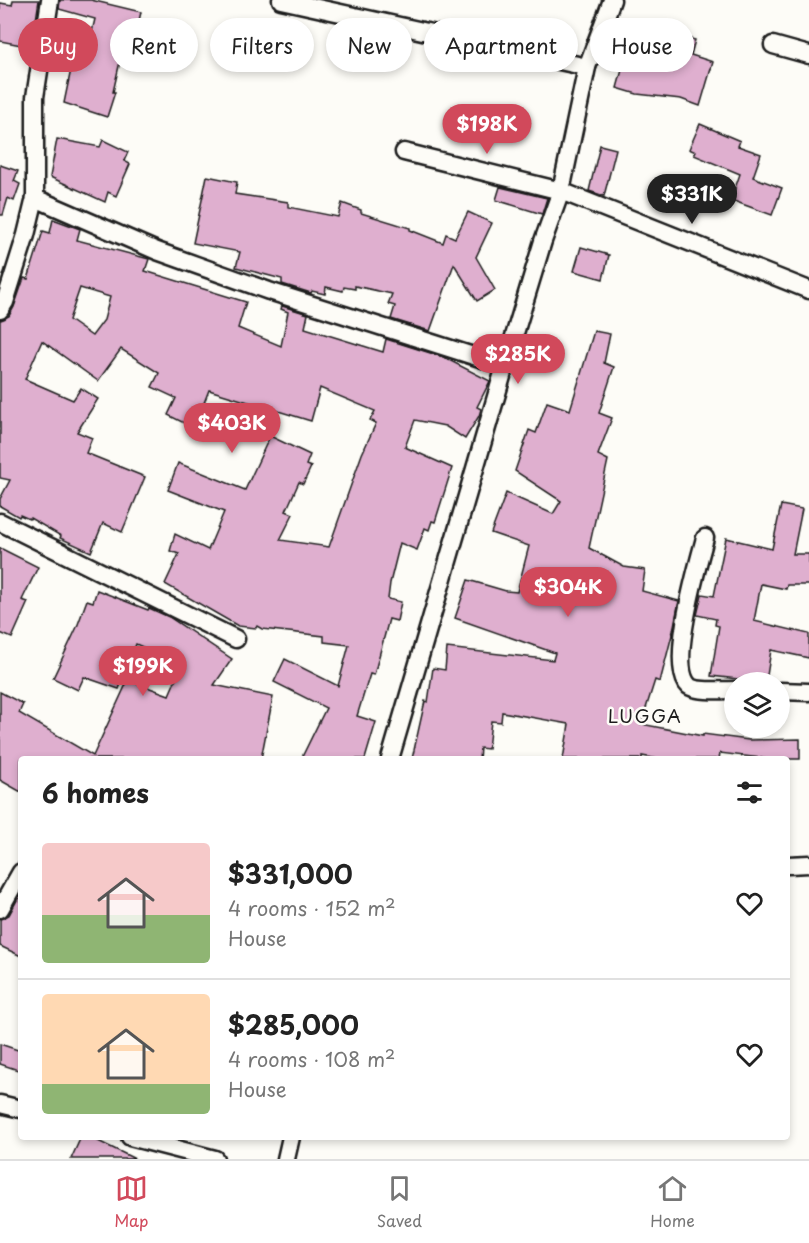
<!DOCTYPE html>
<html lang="en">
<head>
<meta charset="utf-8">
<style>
	:root { --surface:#fff; --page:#f6f6f6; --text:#222; --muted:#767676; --line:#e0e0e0; --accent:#d1495b }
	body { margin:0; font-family:"Playpen Sans",sans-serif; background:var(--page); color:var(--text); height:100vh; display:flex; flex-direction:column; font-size:22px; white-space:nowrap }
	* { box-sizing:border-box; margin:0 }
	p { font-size:20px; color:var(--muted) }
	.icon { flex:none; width:33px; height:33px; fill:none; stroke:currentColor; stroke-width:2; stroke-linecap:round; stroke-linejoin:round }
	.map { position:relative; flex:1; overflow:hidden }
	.side { position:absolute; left:18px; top:756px; width:772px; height:384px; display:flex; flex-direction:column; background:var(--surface); border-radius:6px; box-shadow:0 3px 9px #0003 }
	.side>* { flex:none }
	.guide { position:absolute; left:18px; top:18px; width:774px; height:54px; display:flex; gap:12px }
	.tools { position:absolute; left:724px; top:672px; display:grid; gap:12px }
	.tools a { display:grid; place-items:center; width:66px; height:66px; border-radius:50%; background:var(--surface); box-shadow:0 3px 9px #0003; font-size:30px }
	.price { position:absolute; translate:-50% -51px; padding:0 14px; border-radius:21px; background:var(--accent); color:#fff; font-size:20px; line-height:39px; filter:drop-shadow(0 2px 3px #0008) }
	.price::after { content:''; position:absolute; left:50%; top:36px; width:18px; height:14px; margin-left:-9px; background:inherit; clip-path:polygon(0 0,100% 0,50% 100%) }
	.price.on { background:#222; color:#fff }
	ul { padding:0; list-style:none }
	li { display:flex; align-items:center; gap:18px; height:150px; padding:0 24px }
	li+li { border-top:2px solid var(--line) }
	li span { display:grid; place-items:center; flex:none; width:168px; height:120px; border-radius:6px; color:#555 }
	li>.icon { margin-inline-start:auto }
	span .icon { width:72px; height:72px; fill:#fffc; stroke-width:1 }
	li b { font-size:26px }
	h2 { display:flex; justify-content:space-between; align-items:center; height:72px; padding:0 24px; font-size:26px }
	.tag { padding:0 21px; border-radius:27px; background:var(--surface); box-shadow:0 3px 9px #0003; font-size:21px; line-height:54px }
	.tag.on { background:var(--accent); color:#fff }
	.menu { display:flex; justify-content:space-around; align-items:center; height:84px; border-top:2px solid var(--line); background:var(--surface); font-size:16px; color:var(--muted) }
	.menu a { display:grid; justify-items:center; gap:3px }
	.menu .on { color:var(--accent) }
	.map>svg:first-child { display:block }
</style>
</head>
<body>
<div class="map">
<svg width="809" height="1159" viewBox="0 0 809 1159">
	<rect width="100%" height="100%" fill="#fdfcf7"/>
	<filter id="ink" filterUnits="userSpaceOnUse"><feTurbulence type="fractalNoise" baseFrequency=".0167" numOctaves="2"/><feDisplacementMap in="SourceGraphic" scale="12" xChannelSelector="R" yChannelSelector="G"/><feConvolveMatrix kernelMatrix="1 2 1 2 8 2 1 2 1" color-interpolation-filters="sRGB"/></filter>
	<g filter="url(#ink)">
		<g fill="#dfafcf" stroke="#1c1c1c" stroke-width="1.5" fill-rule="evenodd">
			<path d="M13,0H39L32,47L0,41V3L12,5Z"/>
			<path d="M60,0H91L141,12L133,47L124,44L113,92H115L107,117L64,103L75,50L87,53L95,19L59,9Z"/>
			<path d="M638,24L695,40L691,55L713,62L700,106L681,99L637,94L617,88L630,41L633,42Z"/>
			<path d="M700,124L740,141L738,146L761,154L753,177L782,188L772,215L731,200L740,174L694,155L696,152L689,149Z"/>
			<path d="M57,139L100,147L103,140L128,152L124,161L130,164L116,196L108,192L105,202L50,177Z"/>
			<path d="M600,145L616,149L604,196L589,191Z"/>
			<path d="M0,165L18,171L14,181L20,184L14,201L8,198L3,215H0Z"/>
			<path d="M207,176L237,182L235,194L288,202V207L338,217L342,203L361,210V213L410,228V230L443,243L446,234L455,238L468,212L492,223L476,257L495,290L477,301L454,264L430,331L391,319L395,306L388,304L392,294L355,286V289L344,287L343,291L326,287L325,294L312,291L311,293L282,284V279L236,267L240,252L193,243Z"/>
			<path d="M500,187L547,198L542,214L496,200Z"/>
			<path d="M53,219L80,229L77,240L149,259L145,271L246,302L238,328L281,346L288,312L281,309L282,306L308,314L305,328L383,352L386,339L443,357L490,381L477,407L481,409L479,416L465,439L445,426L415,420L405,447L452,468L435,522L432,521L429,530L425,528L417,550L400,543L390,583L388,599L401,602L397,621L389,619L374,675L370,674L357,716L376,722L365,759H301L326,708L274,682L285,659L338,686L349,645L324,642V636L262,629L257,626L256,628L238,626L165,584L179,554L170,551L175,534L208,550L224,512L168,490L178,463L245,490L270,436L310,455L306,465L311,467L303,484L299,482L286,511L293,514L280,540L329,547L362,454L376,423L370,420L375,411L320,388L311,421L209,390L202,408L199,407L190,426L168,415L176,398L152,387L159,373L121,349L98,381L42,341L25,379L73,400L81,388L98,399L77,432L92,438L86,453L145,477L122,532L103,523L91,552L60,538L61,536L30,518L29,519L20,515L19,517L0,506V499L10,480L0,478V320L9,316L14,307L24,278L28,279L43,231L50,233ZM80,288L110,297L104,320L92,336L69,320Z"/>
			<path d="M581,247L609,255L603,279L574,271Z"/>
			<path d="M594,331L610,334L604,363L614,367L599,413L612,418L598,455L608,460L589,548L624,567L645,570L642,591L679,601L673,631L660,682L655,680L641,724L703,736V734L749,740L800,739V759H769L720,753L719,759H658L642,756V759H563L569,724L502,712L501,722L491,721L488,749L480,748L479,759H412L425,701L428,702L433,668L445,670L447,648L553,660L555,653L455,618L468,580L506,591L517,592L529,546L491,533L506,493L553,514L561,501L515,471L529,430L536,433L547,402L570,410Z"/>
			<path d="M781,505L802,509L793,554H809V585H787L786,589L761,584L754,621L809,634V658L771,650L766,682L711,676L719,626L715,625L716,619L697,615L702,594L714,596L726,538L772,549Z"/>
			<path d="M0,548L38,567L22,600L28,602L12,638L0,633Z"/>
			<path d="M97,590L148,610L149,608L169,617L232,659L214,685L273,697L261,759H21V792L0,780V692L23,704L19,713L93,756L128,680L169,695L182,665L136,644L119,689L84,677L78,690L53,678L77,627L87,600L93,602Z"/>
			<path d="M21,893V956L0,946V919L9,915Z"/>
			<path d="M0,1044L21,1051V1071L0,1064Z"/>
			<path d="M81,1137H90L135,1159H71Z"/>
		</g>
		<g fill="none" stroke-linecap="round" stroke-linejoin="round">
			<defs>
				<g id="street">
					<path d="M281,0L587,67"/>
					<path d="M773,45L809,55"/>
					<path d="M404,152L561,191L809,290"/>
					<path d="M35,198L157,251L269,291L505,366"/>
					<path d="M0,310L5,302L26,235L35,198V97L50,0"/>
					<path d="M0,522L236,639"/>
					<path d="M705,538C698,564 668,666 689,686C696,692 725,690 735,690"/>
					<path d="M780,691L809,692"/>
					<path d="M390,759L505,366L543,241L561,191L587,67L612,0"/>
					<path d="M788,865L809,864"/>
					<path d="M0,909L21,872"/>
					<path d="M0,1104L21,1109"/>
					<path d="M130,1137L215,1159"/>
					<path d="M286,1159L291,1137"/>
				</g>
			</defs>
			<use href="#street" stroke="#1c1c1c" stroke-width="21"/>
			<use href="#street" stroke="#fdfcf7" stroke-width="16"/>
		</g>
	</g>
	<g text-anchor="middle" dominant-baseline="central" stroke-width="5" stroke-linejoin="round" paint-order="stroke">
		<g font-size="18" letter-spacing="1.5" fill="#1c1c1c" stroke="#fdfcf7">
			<text x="645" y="715">LUGGA</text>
		</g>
	</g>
</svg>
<div class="tools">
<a><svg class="icon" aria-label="layers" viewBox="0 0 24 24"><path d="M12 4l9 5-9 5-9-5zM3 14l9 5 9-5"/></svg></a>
</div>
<b class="price" style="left:487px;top:155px">$198K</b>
<b class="price on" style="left:692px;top:225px">$331K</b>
<b class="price" style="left:518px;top:385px">$285K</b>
<b class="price" style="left:232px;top:454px">$403K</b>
<b class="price" style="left:568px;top:618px">$304K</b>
<b class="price" style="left:143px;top:697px">$199K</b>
<div class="guide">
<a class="tag on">Buy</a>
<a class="tag">Rent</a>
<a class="tag">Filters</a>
<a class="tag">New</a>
<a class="tag">Apartment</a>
<a class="tag">House</a>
</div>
<section class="side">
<h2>6 homes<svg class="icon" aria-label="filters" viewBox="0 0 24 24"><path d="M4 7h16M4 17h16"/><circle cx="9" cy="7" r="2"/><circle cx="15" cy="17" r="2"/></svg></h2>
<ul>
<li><span style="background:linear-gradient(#f6c9c9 60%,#8fb573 0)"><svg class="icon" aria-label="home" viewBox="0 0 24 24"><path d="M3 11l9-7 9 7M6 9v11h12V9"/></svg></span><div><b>$331,000</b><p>4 rooms · 152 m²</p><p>House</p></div><svg class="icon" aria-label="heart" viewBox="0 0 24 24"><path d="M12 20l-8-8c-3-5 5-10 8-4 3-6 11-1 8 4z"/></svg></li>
<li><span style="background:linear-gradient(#ffd9b3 75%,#8fb573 0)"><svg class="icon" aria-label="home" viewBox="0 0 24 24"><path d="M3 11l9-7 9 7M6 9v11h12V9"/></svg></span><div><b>$285,000</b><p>4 rooms · 108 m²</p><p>House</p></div><svg class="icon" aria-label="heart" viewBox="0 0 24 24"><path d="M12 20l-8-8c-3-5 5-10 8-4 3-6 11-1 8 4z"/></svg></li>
</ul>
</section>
</div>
<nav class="menu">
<a class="on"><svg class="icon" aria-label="map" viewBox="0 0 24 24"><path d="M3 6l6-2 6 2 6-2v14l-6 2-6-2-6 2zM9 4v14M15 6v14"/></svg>Map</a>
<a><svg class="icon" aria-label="saved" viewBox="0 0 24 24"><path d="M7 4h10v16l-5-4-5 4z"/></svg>Saved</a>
<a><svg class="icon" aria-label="home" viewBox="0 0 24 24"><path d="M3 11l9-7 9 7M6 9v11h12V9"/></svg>Home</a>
</nav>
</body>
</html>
